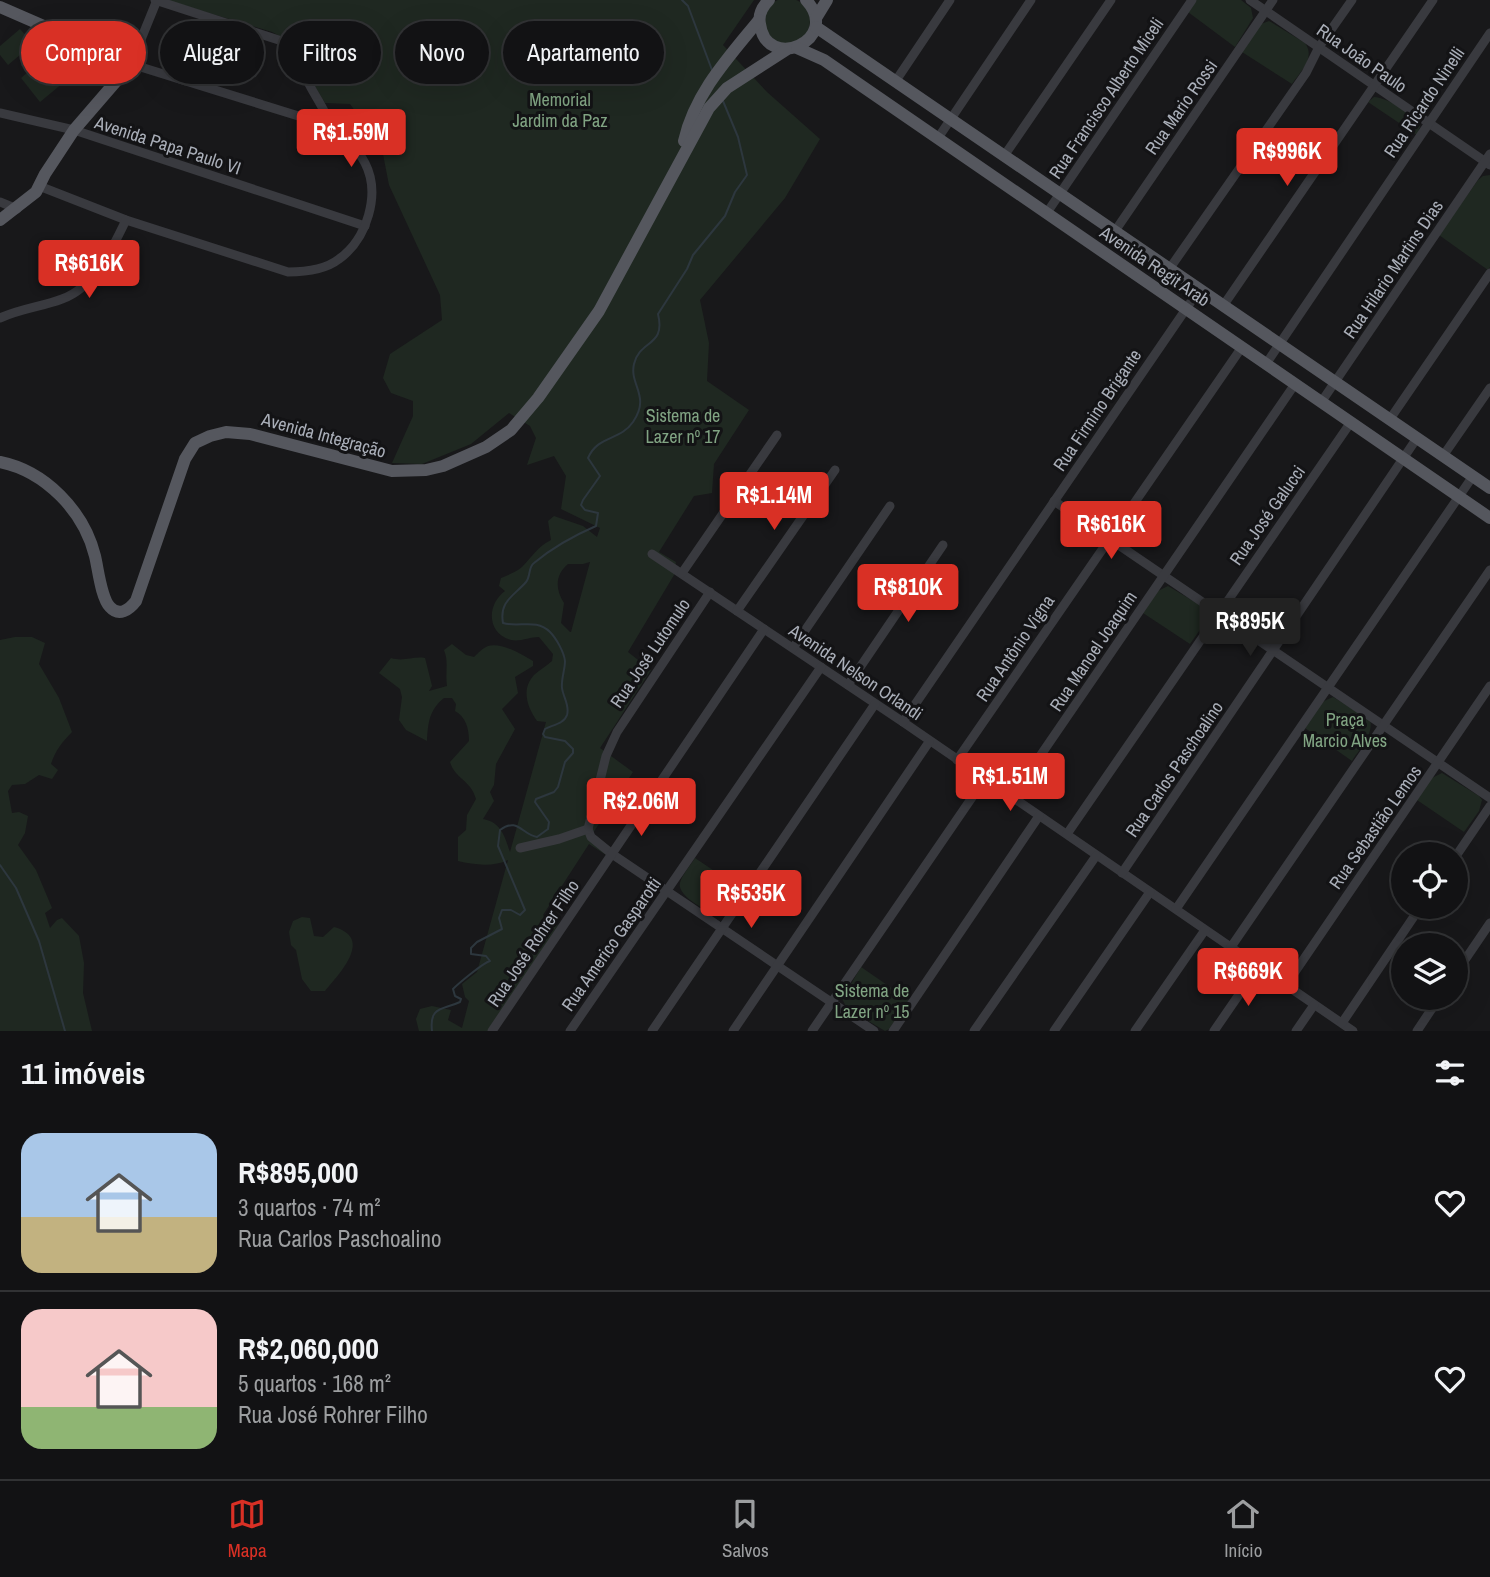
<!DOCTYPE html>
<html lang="pt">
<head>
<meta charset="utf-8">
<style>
	:root { --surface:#121214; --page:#1b1b1d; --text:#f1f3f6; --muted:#9c9ea0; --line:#313234; --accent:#d93025 }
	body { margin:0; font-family:"Archivo Narrow",sans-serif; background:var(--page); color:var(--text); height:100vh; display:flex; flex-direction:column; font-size:26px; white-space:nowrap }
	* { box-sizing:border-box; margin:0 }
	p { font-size:23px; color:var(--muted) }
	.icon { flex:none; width:38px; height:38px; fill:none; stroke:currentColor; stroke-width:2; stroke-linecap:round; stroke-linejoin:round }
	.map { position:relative; height:1031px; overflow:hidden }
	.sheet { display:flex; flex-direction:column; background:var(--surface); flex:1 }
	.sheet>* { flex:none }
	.top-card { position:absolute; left:21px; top:21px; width:700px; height:63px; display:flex; gap:14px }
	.buttons { position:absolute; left:1391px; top:842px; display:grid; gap:14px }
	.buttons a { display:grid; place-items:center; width:77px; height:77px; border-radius:50%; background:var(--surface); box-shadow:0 7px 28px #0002,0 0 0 2px var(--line); font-size:35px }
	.price { position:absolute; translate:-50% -60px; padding:0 16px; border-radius:7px; background:var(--accent); color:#fff; font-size:23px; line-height:46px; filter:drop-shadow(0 2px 4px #0008) }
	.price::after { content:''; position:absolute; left:50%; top:42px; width:21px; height:16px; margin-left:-10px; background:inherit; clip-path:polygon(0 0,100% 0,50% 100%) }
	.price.active { background:#222; color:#fff }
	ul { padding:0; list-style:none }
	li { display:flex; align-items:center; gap:21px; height:175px; padding:0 21px }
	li+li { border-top:2px solid var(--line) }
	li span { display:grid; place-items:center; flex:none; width:196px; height:140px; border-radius:21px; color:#555 }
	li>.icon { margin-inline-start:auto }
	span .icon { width:84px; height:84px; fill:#fffc; stroke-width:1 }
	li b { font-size:30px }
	h2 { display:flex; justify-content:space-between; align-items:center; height:84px; padding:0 21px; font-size:30px }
	.chip { padding:0 24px; border-radius:32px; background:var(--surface); box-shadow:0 7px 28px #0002,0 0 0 2px var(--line); font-size:24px; line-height:63px }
	.chip.active { background:var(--accent); color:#fff }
	.menu { display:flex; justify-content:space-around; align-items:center; height:98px; border-top:2px solid var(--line); background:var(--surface); font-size:19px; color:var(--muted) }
	.menu a { display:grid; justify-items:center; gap:4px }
	.menu .active { color:var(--accent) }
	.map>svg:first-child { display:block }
</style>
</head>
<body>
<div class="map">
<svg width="1490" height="1031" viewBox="0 0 1490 1031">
	<rect width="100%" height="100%" fill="#18181a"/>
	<g fill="#1f2821" fill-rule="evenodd">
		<circle cx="787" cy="21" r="23"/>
		<path d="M166,0H754L723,45L767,92L820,139L785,198L700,300L709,343L707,381L749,410L714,464L712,493L694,496L659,552L676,562L674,575L628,652L651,670L600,748L633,772L593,833L611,848L606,855L589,844L543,915L558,925L491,1031H419L416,1019L420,1009L432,1006L451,1010L448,1020L462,1028L469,1001L465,997L462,984L477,972L508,860C494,867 474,865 458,861V837L466,830L467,815L476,799C471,780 455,779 450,762L469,741C469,729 466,717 455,711L456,704L452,698H444C429,710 428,723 427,741L406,730L399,720L402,697L400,689L379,673L391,658C404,662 413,656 425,658L432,686L429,691L447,686C445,673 449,662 444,650L452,644L466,655L474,657C478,653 483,648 488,646C501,642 522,654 533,661V666L515,677L518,693L502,709L515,729L496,764L494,785L490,792L494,801L483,819C501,822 505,837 510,852L546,722L537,721C527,707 521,689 534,675C539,670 547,666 552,661L553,654L539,637C530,637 520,642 511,640C486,633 487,604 505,591L499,586L501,578C508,575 516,572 522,567C532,557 537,547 551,540L548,521L554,516L583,526L597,537L600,528L561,509L566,476L554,456L527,465L536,438L530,426L509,413L471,444L422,464L392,463L413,416V401L391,393L383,378L390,354L442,320L440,295L389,185L382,149L350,104L325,103L311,80L307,58L294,43L272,32ZM590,562L571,632H570L561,623L564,603C555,589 555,575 568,564H583Z"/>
		<path d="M1196,0H1241L1251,8L1253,18L1235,47L1188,12Z"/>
		<path d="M1269,21L1305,43C1316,58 1300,72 1292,84L1242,52L1261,24Z"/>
		<path d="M20,29L33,44L8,65L0,55V46Z"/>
		<path d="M61,44L81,68L40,102L21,78Z"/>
		<path d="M97,58L105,69L87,85L78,74Z"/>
		<path d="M1374,97C1388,98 1415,114 1420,127L1417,135L1368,102Z"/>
		<path d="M1490,175V267L1488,270L1439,235L1478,180L1483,176Z"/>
		<path d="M1168,586L1205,608L1208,613L1204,624L1190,644L1143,613L1158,591Z"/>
		<path d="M15,637H32L45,643L39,664L59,698L72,732C62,742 55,751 51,764L58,770L52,779L39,775L25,784L12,785L8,791L12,813L19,812L28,816L25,833L18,845L36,870L52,908L45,913L50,928L57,920L62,918L79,936L84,963L83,993L92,1031H0V640Z"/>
		<path d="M1333,697L1370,719C1374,735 1360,748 1352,761L1305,728L1322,702Z"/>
		<path d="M1442,773L1479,796L1482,800L1479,811L1464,832L1417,800L1432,778Z"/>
		<path d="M695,858L741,889L723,916C712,915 676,896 680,883C682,875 690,866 695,858Z"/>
		<path d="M302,917L310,918L314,936L323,937L334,927C374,938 340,973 325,991H311L302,979L296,950L291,945L289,932L293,921Z"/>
		<path d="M861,967L909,1000L889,1029L885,1031L847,1008L842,999Z"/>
	</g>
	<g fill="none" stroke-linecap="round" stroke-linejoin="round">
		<g stroke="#2d373e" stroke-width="2">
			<path d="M682,0L688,6L712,70"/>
			<path d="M0,865L16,888L39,941L65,1031"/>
			<path d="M432,1031C429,1006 443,1010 460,1002L461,999L455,996L453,989C459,983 483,963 490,961L486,956L471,954V948L477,942L502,929L499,918L502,910H511L520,915L525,910L498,846L500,830C518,817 521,834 537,837L548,829L549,822L535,802L536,799L554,792L558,787L565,762L573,753V749L565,741L545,737L543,734L545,729C552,725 564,724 567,715C570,705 563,697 562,688C561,679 565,670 565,661C564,652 556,638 550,632C536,618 519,628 503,623C499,601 514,596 526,582C531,576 528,567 534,563C553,547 573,536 596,526L598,513L585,510L581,505L583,500L600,476L588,458C598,435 620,441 633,422C651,396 629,385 634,364C640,339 666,347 658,314L687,269L693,255L725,216L735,192L747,175L738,137L723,101"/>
		</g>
		<g stroke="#393a3f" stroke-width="9">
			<path d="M157,0L131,64L334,127"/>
			<path d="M1250,0L1490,165"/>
			<path d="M895,82L950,0"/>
			<path d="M0,113L74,130L365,226"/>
			<path d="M938,138L1031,0"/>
			<path d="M1004,156L1111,0"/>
			<path d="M39,186L126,220L288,272C305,272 325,270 339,259C367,239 381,194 365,163C355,143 336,133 325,113C320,102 312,91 307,80C301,65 301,55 288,43L155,0"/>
			<path d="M0,202L17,209"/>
			<path d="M1046,214L1192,0"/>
			<path d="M1115,231L1273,0"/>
			<path d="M1170,268L1306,73L1319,47L1352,0"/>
			<path d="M1223,306L1433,0"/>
			<path d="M0,318C23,308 41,307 62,299C95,287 112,249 126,220"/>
			<path d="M1266,364L1490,33"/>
			<path d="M1322,401L1490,154"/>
			<path d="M1390,419L1490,273"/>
			<path d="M1443,456L1490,388"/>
			<path d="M1054,501L1490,798"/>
			<path d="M652,554L903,722L1353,1031"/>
			<path d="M682,573L777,435"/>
			<path d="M737,611L835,470"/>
			<path d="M793,648L890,506"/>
			<path d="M848,685L943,545"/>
			<path d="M903,722L1199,290"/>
			<path d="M957,760L1242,347"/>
			<path d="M1012,797L1295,384"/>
			<path d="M588,829L591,837L612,854L874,1031"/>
			<path d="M588,829L606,756L617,732L710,592"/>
			<path d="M1067,834L1351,422"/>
			<path d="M520,848L559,839L588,829"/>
			<path d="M1456,856L1490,806"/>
			<path d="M1122,873L1417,438"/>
			<path d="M1176,909L1473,476"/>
			<path d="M1231,947L1490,570"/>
			<path d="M1456,973L1490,923"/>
			<path d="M1286,985L1490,686"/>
			<path d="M1342,1023L1421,906"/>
			<path d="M492,1031L764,629"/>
			<path d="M570,1031L821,667"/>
			<path d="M652,1031L875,704"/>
			<path d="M733,1031L929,742"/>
			<path d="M812,1031L984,780"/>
			<path d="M893,1031L1039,816"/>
			<path d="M974,1031L1096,856"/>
			<path d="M1054,1031L1150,892"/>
			<path d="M1135,1031L1205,930"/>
			<path d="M1214,1031L1258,967"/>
			<path d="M1296,1031L1314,1005"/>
			<path d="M1417,1031L1439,998"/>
		</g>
		<g stroke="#55575e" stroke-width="12">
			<path d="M769,0C762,7 758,15 760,24C766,73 843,40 806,0"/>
			<path d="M0,7L131,64L74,130L45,174L36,192L0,220"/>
			<path d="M816,18L827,0"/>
			<path d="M816,27L1490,488"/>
			<path d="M797,48L824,60L1490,518"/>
			<path d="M684,141C695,93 728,58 759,20"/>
			<path d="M0,462C45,471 84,511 95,556C98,568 101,598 110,607C119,617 129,610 136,601L185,459L195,443L210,436L226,432L250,434L392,471L426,470L443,466L486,447L511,430L538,398L599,311L709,108L727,88L786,50"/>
		</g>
	</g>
	<g text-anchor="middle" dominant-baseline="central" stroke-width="6" stroke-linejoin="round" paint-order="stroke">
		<g font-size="18" fill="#aaafb9" stroke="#131315">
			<text transform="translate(1362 58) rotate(35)">Rua João Paulo</text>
			<text transform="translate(1106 98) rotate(-56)">Rua Francisco Alberto Miceli</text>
			<text transform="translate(1424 102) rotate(-56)">Rua Ricardo Ninelli</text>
			<text transform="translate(1181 107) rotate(-55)">Rua Mario Rossi</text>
			<text transform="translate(168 145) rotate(18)">Avenida Papa Paulo VI</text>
			<text transform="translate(1155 266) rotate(34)">Avenida Regit Arab</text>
			<text transform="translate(1393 269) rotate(-56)">Rua Hilario Martins Dias</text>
			<text transform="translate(1097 410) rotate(-56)">Rua Firmino Brigante</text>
			<text transform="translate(324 435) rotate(15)">Avenida Integração</text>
			<text transform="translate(1267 515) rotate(-55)">Rua José Galucci</text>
			<text transform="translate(1015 648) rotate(-56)">Rua Antônio Vigna</text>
			<text transform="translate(1093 651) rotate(-56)">Rua Manoel Joaquim</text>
			<text transform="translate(650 653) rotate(-56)">Rua José Lutomulo</text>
			<text transform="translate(856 672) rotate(34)">Avenida Nelson Orlandi</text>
			<text transform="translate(1174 769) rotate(-56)">Rua Carlos Paschoalino</text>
			<text transform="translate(1375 827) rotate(-55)">Rua Sebastião Lemos</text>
			<text transform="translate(533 943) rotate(-56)">Rua José Rohrer Filho</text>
			<text transform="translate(611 944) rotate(-55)">Rua Americo Gasparotti</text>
		</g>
		<g font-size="18" fill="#81a483" stroke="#131315">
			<text x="560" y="99">Memorial<tspan x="560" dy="21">Jardim da Paz</tspan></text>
			<text x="683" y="415">Sistema de<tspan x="683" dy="21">Lazer nº 17</tspan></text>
			<text x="1345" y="719">Praça<tspan x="1345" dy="21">Marcio Alves</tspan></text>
			<text x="872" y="990">Sistema de<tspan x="872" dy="21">Lazer nº 15</tspan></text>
		</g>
	</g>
</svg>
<div class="buttons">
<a><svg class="icon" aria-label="locate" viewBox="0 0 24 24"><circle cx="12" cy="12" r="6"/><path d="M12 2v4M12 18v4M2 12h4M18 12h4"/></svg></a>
<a><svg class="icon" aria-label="layers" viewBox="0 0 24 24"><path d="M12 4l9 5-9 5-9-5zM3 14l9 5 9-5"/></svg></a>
</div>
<b class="price" style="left:351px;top:169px">R$1.59M</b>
<b class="price" style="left:1287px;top:188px">R$996K</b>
<b class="price" style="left:89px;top:300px">R$616K</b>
<b class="price" style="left:774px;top:532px">R$1.14M</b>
<b class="price" style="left:1111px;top:561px">R$616K</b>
<b class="price" style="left:908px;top:624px">R$810K</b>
<b class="price active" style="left:1250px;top:658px">R$895K</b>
<b class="price" style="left:1010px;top:813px">R$1.51M</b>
<b class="price" style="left:641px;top:838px">R$2.06M</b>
<b class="price" style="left:751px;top:930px">R$535K</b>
<b class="price" style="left:1248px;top:1008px">R$669K</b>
<div class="top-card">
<a class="chip active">Comprar</a>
<a class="chip">Alugar</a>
<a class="chip">Filtros</a>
<a class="chip">Novo</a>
<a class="chip">Apartamento</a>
</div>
</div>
<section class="sheet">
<h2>11 imóveis<svg class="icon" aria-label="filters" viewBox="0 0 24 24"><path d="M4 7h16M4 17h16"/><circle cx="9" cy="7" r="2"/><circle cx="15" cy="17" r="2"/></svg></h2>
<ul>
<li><span style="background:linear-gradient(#a9c7e8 60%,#c2b280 0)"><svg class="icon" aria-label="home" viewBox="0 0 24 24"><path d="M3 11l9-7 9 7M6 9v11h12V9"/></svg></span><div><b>R$895,000</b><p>3 quartos · 74 m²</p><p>Rua Carlos Paschoalino</p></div><svg class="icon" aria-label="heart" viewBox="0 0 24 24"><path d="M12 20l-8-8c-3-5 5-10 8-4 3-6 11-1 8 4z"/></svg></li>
<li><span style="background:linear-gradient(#f6c9c9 70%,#8fb573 0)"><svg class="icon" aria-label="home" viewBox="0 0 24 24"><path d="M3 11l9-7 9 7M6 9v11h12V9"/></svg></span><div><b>R$2,060,000</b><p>5 quartos · 168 m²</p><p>Rua José Rohrer Filho</p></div><svg class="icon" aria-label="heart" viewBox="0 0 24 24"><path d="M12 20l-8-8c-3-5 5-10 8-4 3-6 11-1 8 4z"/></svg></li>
</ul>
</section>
<nav class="menu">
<a class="active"><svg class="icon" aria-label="map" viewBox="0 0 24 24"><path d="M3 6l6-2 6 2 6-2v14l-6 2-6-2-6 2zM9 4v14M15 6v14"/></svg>Mapa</a>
<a><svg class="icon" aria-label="saved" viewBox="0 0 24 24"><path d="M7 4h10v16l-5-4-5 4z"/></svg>Salvos</a>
<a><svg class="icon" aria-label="home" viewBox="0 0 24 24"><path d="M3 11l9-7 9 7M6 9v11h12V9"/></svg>Início</a>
</nav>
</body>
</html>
